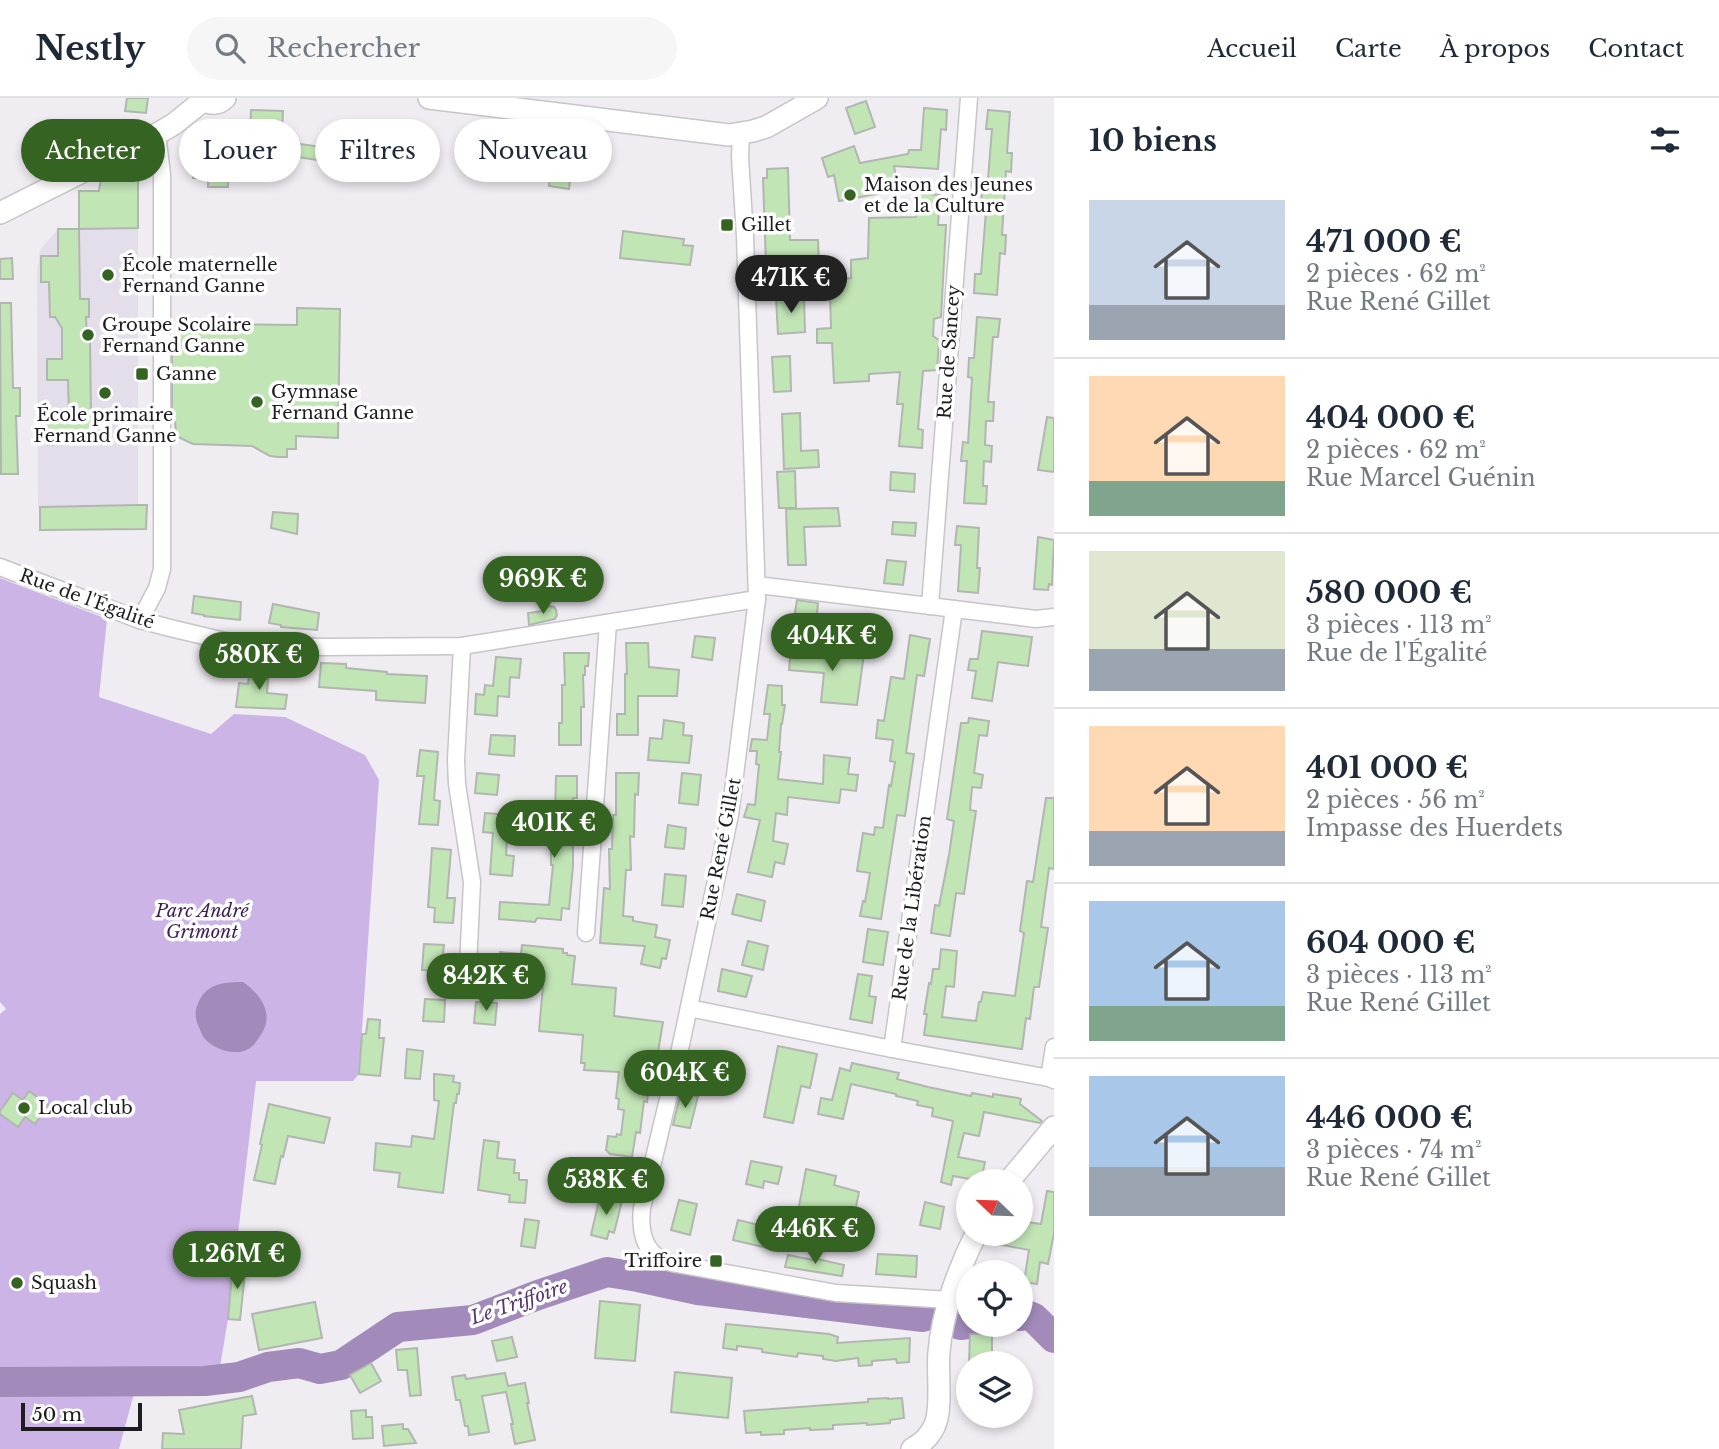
<!DOCTYPE html>
<html lang="fr">
<head>
<meta charset="utf-8">
<style>
	:root { --surface:#fff; --page:#f6f6f7; --text:#1f2937; --muted:#747a83; --line:#e0e1e3; --accent:#356322 }
	body { margin:0; font-family:"Libre Baskerville",serif; background:var(--page); color:var(--text); height:100vh; display:flex; flex-direction:column; font-size:26px; white-space:nowrap }
	* { box-sizing:border-box; margin:0 }
	p { font-size:23px; color:var(--muted) }
	.icon { flex:none; width:38px; height:38px; fill:none; stroke:currentColor; stroke-width:2; stroke-linecap:round; stroke-linejoin:round }
	.map { position:relative; flex:1; overflow:hidden }
	.side { display:flex; flex-direction:column; background:var(--surface); width:665px }
	.side>* { flex:none }
	.guide { position:absolute; left:21px; top:21px; width:665px; height:63px; display:flex; gap:14px }
	.needle { width:46px; rotate:293deg }
	.fabs { position:absolute; left:956px; top:1071px; display:grid; gap:14px }
	.fabs a { display:grid; place-items:center; width:77px; height:77px; border-radius:50%; background:var(--surface); box-shadow:0 4px 10px #0003; font-size:35px }
	.scale { position:absolute; left:21px; bottom:18px; width:121px; box-sizing:border-box; padding-left:7px; border:4px solid #1d1c1e; border-top:0; font-size:19px; line-height:24px; white-space:nowrap; color:#1d1c1e; -webkit-text-stroke:5px #fff; paint-order:stroke }
	.price { position:absolute; translate:-50% -60px; padding:0 16px; border-radius:24px; background:var(--accent); color:#fff; font-size:23px; line-height:46px; filter:drop-shadow(0 2px 4px #0008) }
	.price::after { content:''; position:absolute; left:50%; top:42px; width:21px; height:16px; margin-left:-10px; background:inherit; clip-path:polygon(0 0,100% 0,50% 100%) }
	.price.on { background:#222; color:#fff }
	ul { padding:0; list-style:none }
	li { display:flex; align-items:center; gap:21px; height:175px; padding:0 35px }
	li+li { border-top:2px solid var(--line) }
	li span { display:grid; place-items:center; flex:none; width:196px; height:140px; border-radius:0px; color:#555 }
	li>.icon { margin-inline-start:auto }
	span .icon { width:84px; height:84px; fill:#fffc; stroke-width:1 }
	li b { font-size:30px }
	h2 { display:flex; justify-content:space-between; align-items:center; height:84px; padding:0 35px; font-size:30px }
	.tag { padding:0 24px; border-radius:32px; background:var(--surface); box-shadow:0 4px 10px #0003; font-size:24px; line-height:63px }
	.tag.on { background:var(--accent); color:#fff }
	header { display:flex; align-items:center; gap:42px; box-sizing:border-box; height:98px; padding:0 35px; background:var(--surface); border-bottom:2px solid var(--line) }
	header strong { font-size:33px }
	nav { display:flex; gap:38px; margin-inline-start:auto; font-size:24px }
	.search { width:490px; height:63px; background:var(--page); display:flex; align-items:center; gap:18px; box-sizing:border-box; padding:0 24px; border-radius:38px; color:var(--muted); font-size:26px }
	main { display:flex; flex:1; min-height:0 }
	.map>svg:first-child { display:block }
</style>
</head>
<body>
<header>
<strong>Nestly</strong>
<div class="search"><svg class="icon" aria-label="search" viewBox="0 0 24 24"><circle cx="10" cy="10" r="6"/><path d="M15 15l6 6"/></svg>Rechercher</div>
<nav><a>Accueil</a><a>Carte</a><a>À propos</a><a>Contact</a></nav>
</header>
<main>
<div class="map">
<svg width="1054" height="1351" viewBox="0 0 1054 1351">
	<rect width="100%" height="100%" fill="#efecf2"/>
	<path fill="#e4deeb" d="M138,130V407L38,409L37,174L40,152L58,131Z"/>
	<path fill="#ccb5e6" d="M0,480L107,521L99,599L211,636L234,616L285,619L365,657L379,682L359,976L353,983H256L228,1221L218,1281L137,1284L119,1351H0V916L6,911L0,904Z"/>
	<path fill="#a28bba" d="M243,884C260,896 276,916 260,938C257,942 254,948 250,950C237,959 215,952 205,941C202,938 200,931 198,927C194,917 195,911 200,901C209,885 226,884 243,884Z"/>
	<g fill="none" stroke-linecap="round" stroke-linejoin="round">
		<g stroke="#a28bba" stroke-width="30">
			<path d="M1020,1218L1024,1216L1034,1220L1054,1240"/>
			<path d="M960,1227L968,1226"/>
			<path d="M0,1284L205,1283L239,1279L268,1269L299,1265L320,1271L341,1267L398,1229L473,1222L538,1197L607,1174L638,1179L698,1192L923,1219"/>
		</g>
	</g>
	<g fill="#c2e5b6" stroke="#b2b6b1" stroke-width="2">
		<path d="M127,0H148L146,15L125,13Z"/>
		<path d="M866,3L875,29L855,36L846,10Z"/>
		<path d="M924,10L947,12L946,32L941,31L938,71L894,68L898,92L839,103L834,77L828,79L822,60L854,48L860,65L908,56L909,52H921Z"/>
		<path d="M251,12L283,13L282,35H269L267,83L228,81V89H208V80H193V61H249Z"/>
		<path d="M988,12L1010,14L1007,55H1012L1011,74L1006,73L1002,137H1006L1005,156L1000,155L997,197L974,195L975,176H981L986,113H980L982,94H987L992,31H986Z"/>
		<path d="M548,28L601,34L598,59L573,56L569,91L549,88L553,45L545,44Z"/>
		<path d="M293,45L343,52L341,66L292,58Z"/>
		<path d="M788,70L790,142H818L819,165L766,166L763,80H767V71Z"/>
		<path d="M101,79H138V130L79,131V93H99Z"/>
		<path d="M918,95L940,97L938,127H946L941,219L934,221L933,238L939,242L937,272L923,273L918,331L923,332L922,350L899,348L903,306H897L900,274L869,276V283L834,285L832,245H817V231L831,230L830,197L813,200V185L851,180V162L868,160L869,120L916,119Z"/>
		<path d="M58,131H79L80,201H89V219H86L87,244H90L91,314H100L99,345L48,347L47,315H69L68,282H47V261H62V230L55,219H50L49,184H41V158H58Z"/>
		<path d="M623,133L684,141L683,147L693,148L690,167L620,160Z"/>
		<path d="M12,160L13,181H0V161Z"/>
		<path d="M804,198L805,234L778,236L776,200Z"/>
		<path d="M0,205H11L13,290H20V318H16L18,376H1Z"/>
		<path d="M297,210L340,211L338,340L296,338V351H287V359H278L270,358L252,348L193,346L178,339L176,336L175,322H172V251H176V239L179,232H190V226L297,227Z"/>
		<path d="M977,219L1000,221L998,239H993L988,304H994L993,323H986L985,347L992,348L991,364L984,363L983,388H987L986,406L964,405L967,363H961L963,344L968,345L972,280L968,279L969,260H974Z"/>
		<path d="M790,258L791,293L774,294L772,259Z"/>
		<path d="M800,315L801,353L818,352L819,369L784,371L782,316Z"/>
		<path d="M1047,319L1054,320V374L1038,372Z"/>
		<path d="M795,373L796,410H779L777,374Z"/>
		<path d="M891,374L915,376L914,394L890,392Z"/>
		<path d="M138,407H147L146,431L40,432V409Z"/>
		<path d="M838,410L840,428L804,429L806,467H788L786,411Z"/>
		<path d="M273,414L298,416L297,436L271,430Z"/>
		<path d="M893,424L916,425L915,438L892,436Z"/>
		<path d="M957,428L979,430L977,470H980L978,495L958,493L961,447H955Z"/>
		<path d="M1038,439L1054,442L1052,487L1049,486L1048,492L1034,491Z"/>
		<path d="M887,462L906,464L903,487L884,485Z"/>
		<path d="M194,498L241,504L240,522L204,518V517L192,515Z"/>
		<path d="M797,502L818,505L816,528L793,526Z"/>
		<path d="M273,506L319,515L317,532L281,529V527L269,525Z"/>
		<path d="M549,508L554,509L556,512L557,517L555,521L529,527L528,515L543,513Z"/>
		<path d="M860,524L881,527L879,543L858,540Z"/>
		<path d="M982,533L1032,539L1028,568L998,564L992,603L972,600L976,573L968,572L970,561H978Z"/>
		<path d="M910,537L930,541L924,578L917,577L906,655L914,656L905,718L897,717L881,821L860,818L863,803L865,804L870,775L857,773L863,735L874,737L875,729L883,730L889,687L891,688L895,664L890,663L893,642L876,640L878,622L884,623L891,579L904,581Z"/>
		<path d="M695,538L715,540L712,562L692,559Z"/>
		<path d="M626,545H648L649,569L679,572L677,598H638V637H617V616H625V576H627Z"/>
		<path d="M791,550L864,556L857,607L821,604L824,575L789,572Z"/>
		<path d="M564,555H589L588,568H585V577H583L584,609H581V647H559V625H562V587H565Z"/>
		<path d="M496,559L521,561L519,580L510,579L509,599L498,598L497,618L475,616L476,596L484,597L485,587L493,588Z"/>
		<path d="M321,565L346,566V570L387,574V576L427,578L425,605L376,602V593L319,589Z"/>
		<path d="M250,568L269,569L267,595L287,597L285,611L236,609L239,585L248,586Z"/>
		<path d="M768,587L782,588V607H785L782,626H781L779,654H781L778,681L823,686L824,657L850,660L848,676L858,677L856,693L841,691L839,705L788,699L787,717L776,715L773,743L788,746L784,766L775,764L772,779L748,774L760,722L744,719L748,706L755,707L759,667L756,666L757,653H750L752,641L767,642L770,616H764Z"/>
		<path d="M969,620L989,623L987,638L979,637L974,675L983,677L981,690L972,689L970,712L976,713L964,796L956,795L950,838L931,835L935,807L939,808L949,757L954,723L947,721L961,625H968Z"/>
		<path d="M664,622L684,625L683,637L692,638L689,665L648,662L650,640L662,641Z"/>
		<path d="M491,637L515,638L514,658L489,656Z"/>
		<path d="M420,652L438,654L434,702L440,703L438,727L419,726L424,678H417Z"/>
		<path d="M477,675L499,677L497,697L475,695Z"/>
		<path d="M616,675H639L638,697L635,696L634,739L630,738L631,772H626L623,818L633,819V823L657,827L655,839L670,842L666,861L662,860L660,870L641,866L645,848L600,845L604,790L610,791L609,751H612L613,717H616Z"/>
		<path d="M682,675L701,677L698,707L679,705Z"/>
		<path d="M556,678H577V700H573V768L569,811L562,810L561,822L537,820L535,824L499,821L500,804L549,807L553,767H551V746H552V714H555Z"/>
		<path d="M1046,700H1054V771L1049,770L1041,829L1048,830L1039,889H1034L1030,921L1026,920L1022,951L924,937L927,916H924L929,885L931,886L933,871H939L941,851L957,853L954,889L946,888L942,919L976,923L979,904H981L983,894L1015,898L1024,835L1020,833L1027,783L1033,784Z"/>
		<path d="M485,715L509,717L506,757L514,758L512,778L490,776L493,735L483,734Z"/>
		<path d="M668,727L686,730L684,751L665,749Z"/>
		<path d="M432,750L451,752L447,800H455L453,825L434,824L435,810L428,809Z"/>
		<path d="M665,776L686,778L683,809L662,807Z"/>
		<path d="M737,796L765,803L761,823L732,816Z"/>
		<path d="M868,831L888,834L883,867L863,864Z"/>
		<path d="M748,843L768,848L763,872L742,867Z"/>
		<path d="M424,846L444,847L441,873L422,872Z"/>
		<path d="M522,847L563,851V855H567V857L575,858L572,886L616,890L614,918L663,924L655,972H651L647,1004L644,1003L640,1035L636,1034L632,1059L610,1056L606,1052L608,1038L616,1039L617,1036L621,1037L624,1012L618,1011L619,1001L616,1000L619,974L584,972L585,965H581L583,937L539,933L544,877L498,874L500,854L521,856Z"/>
		<path d="M722,871L752,878L746,899L718,893Z"/>
		<path d="M858,876L872,878L869,898L876,899L872,925L850,921Z"/>
		<path d="M425,901L445,902L444,924L423,923Z"/>
		<path d="M476,904L497,905L495,927L474,925Z"/>
		<path d="M368,921L380,922L379,940H384L380,978L359,976L362,936H366Z"/>
		<path d="M778,948L817,956L810,990L801,988L793,1025L764,1019Z"/>
		<path d="M407,951L423,953L420,981L405,980Z"/>
		<path d="M705,965L732,969L728,989L722,987L720,995L699,990Z"/>
		<path d="M852,965L899,975L897,981L928,989L971,998L972,995L993,999V996L1018,1000L1021,1001L1020,1006L1042,1023L1040,1025L984,1014L979,1038L964,1035L958,1059L985,1064L981,1083L953,1078L951,1087L941,1084L953,1023L932,1018L933,1010L917,1007L918,1003L896,998V996L851,986L843,1021L818,1016L821,1000L832,1002L840,970L850,973Z"/>
		<path d="M434,976L454,978L453,984L460,985L459,996H457L456,1005H454L443,1095L398,1089L400,1075L374,1072L376,1045L411,1049L412,1038L434,1041L439,1003L434,1002Z"/>
		<path d="M29,993L48,1007L35,1026L25,1019L18,1029L0,1016V1013L13,995L23,1002Z"/>
		<path d="M681,994L698,998L690,1030L673,1027Z"/>
		<path d="M269,1006L330,1020L324,1045L288,1038L283,1059L281,1058L275,1086L254,1082L262,1047L260,1046Z"/>
		<path d="M484,1042L499,1044L497,1060L515,1062L514,1075H519V1082H527L525,1105L509,1104L510,1097L478,1092Z"/>
		<path d="M751,1063L782,1069L778,1086L764,1083L763,1090L746,1086Z"/>
		<path d="M806,1071L836,1078L834,1087L859,1094L854,1119L862,1121L858,1142L843,1139L845,1131L797,1119Z"/>
		<path d="M1047,1093L1054,1094V1135L1048,1166L1040,1164L1037,1186L1024,1184L1029,1152L987,1144L989,1136H1020V1123L1041,1126Z"/>
		<path d="M600,1098L622,1103L614,1135L609,1133L607,1141L591,1137Z"/>
		<path d="M679,1102L697,1106L690,1137L671,1132Z"/>
		<path d="M925,1104L944,1109L940,1131L920,1127Z"/>
		<path d="M525,1121L539,1123L535,1150L521,1148Z"/>
		<path d="M738,1122L771,1130L767,1150L733,1142Z"/>
		<path d="M878,1156L917,1158L916,1179L876,1176Z"/>
		<path d="M788,1157L813,1162V1160L844,1167L842,1178L785,1169Z"/>
		<path d="M233,1164L246,1165L240,1222L228,1221Z"/>
		<path d="M600,1203L640,1207L635,1263L595,1260Z"/>
		<path d="M315,1204L322,1240L259,1252L252,1216Z"/>
		<path d="M726,1226L829,1236L838,1239L837,1245L910,1240L909,1264L897,1265L896,1261L872,1263V1267L859,1268L858,1260L836,1263L823,1261V1258L798,1255L797,1259L762,1254V1251L737,1248V1252L723,1250Z"/>
		<path d="M970,1236H992V1265H969Z"/>
		<path d="M512,1239L517,1259L497,1263L492,1243Z"/>
		<path d="M417,1250L421,1297L410,1298L407,1272H398L396,1252Z"/>
		<path d="M371,1265L381,1283L360,1295L350,1277Z"/>
		<path d="M675,1274L732,1280L728,1320L671,1314Z"/>
		<path d="M505,1275L508,1288L525,1285L529,1305H527L535,1342L515,1346L511,1326H513L506,1294L482,1298L489,1334L469,1337L468,1328H465L460,1302H456L452,1279L465,1277L466,1281Z"/>
		<path d="M252,1298L256,1316L243,1318L241,1351H162L163,1335L184,1336L179,1312Z"/>
		<path d="M888,1300V1301L902,1300L904,1320L890,1322V1325L867,1327V1325L833,1327V1331L810,1332V1330L784,1332V1336L761,1337V1334L746,1335L744,1313L868,1304V1301Z"/>
		<path d="M366,1312V1319H372L373,1340L353,1341L351,1313Z"/>
		<path d="M403,1326V1331H408L416,1345L384,1348L382,1328Z"/>
	</g>
	<g fill="none" stroke-linecap="round" stroke-linejoin="round">
		<defs>
			<g id="minor">
				<path d="M741,35L740,59L745,138L757,501L730,717L680,951L642,1110C640,1128 642,1151 661,1161C665,1164 672,1165 677,1166L836,1195L950,1202"/>
				<path d="M0,469L140,522L170,530L225,543L262,546L320,549L462,548L757,501"/>
				<path d="M758,487L1036,521L1054,519"/>
				<path d="M930,508L969,0"/>
				<path d="M140,522L157,490L162,471V76L157,36"/>
				<path d="M462,548L456,662L457,686L472,784L468,869"/>
				<path d="M586,835L608,525"/>
				<path d="M689,910L892,951L1049,980L1054,982"/>
				<path d="M892,951L954,511"/>
				<path d="M1049,980L1054,949"/>
			</g>
			<g id="tertiary">
				<path d="M202,0C209,7 218,7 225,0"/>
				<path d="M429,0L729,37L753,33L766,29L817,0"/>
				<path d="M0,115L157,36L174,26L204,2"/>
				<path d="M1009,1083L1054,1029"/>
				<path d="M912,1351C923,1345 932,1336 936,1324C942,1306 937,1274 939,1254C942,1215 959,1170 976,1136"/>
			</g>
		</defs>
		<use href="#minor" stroke="#c7c5ca" stroke-width="19"/>
		<use href="#tertiary" stroke="#c7c5ca" stroke-width="24"/>
		<use href="#minor" stroke="#fff" stroke-width="16"/>
		<use href="#tertiary" stroke="#fff" stroke-width="21"/>
	</g>
	<g fill="#356322" stroke="#fff" stroke-width="2.5">
		<circle cx="850" cy="97" r="7"/>
		<rect x="720" y="120" width="14" height="14" rx="3.5"/>
		<circle cx="108" cy="177" r="7"/>
		<circle cx="88" cy="237" r="7"/>
		<rect x="135" y="269" width="14" height="14" rx="3.5"/>
		<circle cx="105" cy="295" r="7"/>
		<circle cx="257" cy="304" r="7"/>
		<circle cx="24" cy="1010" r="7"/>
		<rect x="709" y="1156" width="14" height="14" rx="3.5"/>
		<circle cx="17" cy="1185" r="7"/>
	</g>
	<g text-anchor="middle" dominant-baseline="central" stroke-width="7" stroke-linejoin="round" paint-order="stroke">
		<g font-size="18" fill="#1d1c1e" stroke="#fff" text-anchor="start">
			<text x="864" y="87">Maison des Jeunes<tspan x="864" dy="21">et de la Culture</tspan></text>
			<text x="741" y="127">Gillet</text>
			<text x="122" y="167">École maternelle<tspan x="122" dy="21">Fernand Ganne</tspan></text>
			<text x="102" y="227">Groupe Scolaire<tspan x="102" dy="21">Fernand Ganne</tspan></text>
			<text x="156" y="276">Ganne</text>
			<text x="271" y="294">Gymnase<tspan x="271" dy="21">Fernand Ganne</tspan></text>
			<text x="105" y="317" text-anchor="middle">École primaire<tspan x="105" dy="21">Fernand Ganne</tspan></text>
			<text x="38" y="1010">Local club</text>
			<text x="702" y="1163" text-anchor="end">Triffoire</text>
			<text x="31" y="1185">Squash</text>
		</g>
		<g font-size="18" fill="#1d1c1e" stroke="#fff">
			<text transform="translate(949 254) rotate(-86)">Rue de Sancey</text>
			<text transform="translate(87 501) rotate(20)">Rue de l'Égalité</text>
			<text transform="translate(721 751) rotate(-79)">Rue René Gillet</text>
			<text transform="translate(912 810) rotate(-82)">Rue de la Libération</text>
		</g>
		<g font-size="18" font-style="italic" fill="#3c1d57" stroke="#fff">
			<text x="202" y="813">Parc André<tspan x="202" dy="21">Grimont</tspan></text>
		</g>
		<g font-size="19" font-style="italic" fill="#573874" stroke="#fff">
			<text transform="translate(519 1204) rotate(-19)">Le Triffoire</text>
		</g>
	</g>
</svg>
<div class="fabs">
<a><svg class="needle" viewBox="-14 -14 28 28"><path d="M0-13l5 13h-10z" fill="#e53935"/><path d="M0 13l5-13h-10z" fill="#747a83"/></svg></a>
<a><svg class="icon" aria-label="locate" viewBox="0 0 24 24"><circle cx="12" cy="12" r="6"/><path d="M12 2v4M12 18v4M2 12h4M18 12h4"/></svg></a>
<a><svg class="icon" aria-label="layers" viewBox="0 0 24 24"><path d="M12 4l9 5-9 5-9-5zM3 14l9 5 9-5"/></svg></a>
</div>
<div class="scale">50 m</div>
<b class="price on" style="left:791px;top:217px">471K €</b>
<b class="price" style="left:543px;top:518px">969K €</b>
<b class="price" style="left:832px;top:575px">404K €</b>
<b class="price" style="left:259px;top:594px">580K €</b>
<b class="price" style="left:554px;top:762px">401K €</b>
<b class="price" style="left:486px;top:915px">842K €</b>
<b class="price" style="left:685px;top:1012px">604K €</b>
<b class="price" style="left:606px;top:1119px">538K €</b>
<b class="price" style="left:815px;top:1168px">446K €</b>
<b class="price" style="left:237px;top:1193px">1.26M €</b>
<div class="guide">
<a class="tag on">Acheter</a>
<a class="tag">Louer</a>
<a class="tag">Filtres</a>
<a class="tag">Nouveau</a>
</div>
</div>
<section class="side">
<h2>10 biens<svg class="icon" aria-label="filters" viewBox="0 0 24 24"><path d="M4 7h16M4 17h16"/><circle cx="9" cy="7" r="2"/><circle cx="15" cy="17" r="2"/></svg></h2>
<ul>
<li><span style="background:linear-gradient(#c9d6e8 75%,#9aa5b1 0)"><svg class="icon" aria-label="home" viewBox="0 0 24 24"><path d="M3 11l9-7 9 7M6 9v11h12V9"/></svg></span><div><b>471 000 €</b><p>2 pièces · 62 m²</p><p>Rue René Gillet</p></div></li>
<li><span style="background:linear-gradient(#ffd9b3 75%,#7fa58c 0)"><svg class="icon" aria-label="home" viewBox="0 0 24 24"><path d="M3 11l9-7 9 7M6 9v11h12V9"/></svg></span><div><b>404 000 €</b><p>2 pièces · 62 m²</p><p>Rue Marcel Guénin</p></div></li>
<li><span style="background:linear-gradient(#dfe7d0 70%,#9aa5b1 0)"><svg class="icon" aria-label="home" viewBox="0 0 24 24"><path d="M3 11l9-7 9 7M6 9v11h12V9"/></svg></span><div><b>580 000 €</b><p>3 pièces · 113 m²</p><p>Rue de l'Égalité</p></div></li>
<li><span style="background:linear-gradient(#ffd9b3 75%,#9aa5b1 0)"><svg class="icon" aria-label="home" viewBox="0 0 24 24"><path d="M3 11l9-7 9 7M6 9v11h12V9"/></svg></span><div><b>401 000 €</b><p>2 pièces · 56 m²</p><p>Impasse des Huerdets</p></div></li>
<li><span style="background:linear-gradient(#a9c7e8 75%,#7fa58c 0)"><svg class="icon" aria-label="home" viewBox="0 0 24 24"><path d="M3 11l9-7 9 7M6 9v11h12V9"/></svg></span><div><b>604 000 €</b><p>3 pièces · 113 m²</p><p>Rue René Gillet</p></div></li>
<li><span style="background:linear-gradient(#a9c7e8 65%,#9aa5b1 0)"><svg class="icon" aria-label="home" viewBox="0 0 24 24"><path d="M3 11l9-7 9 7M6 9v11h12V9"/></svg></span><div><b>446 000 €</b><p>3 pièces · 74 m²</p><p>Rue René Gillet</p></div></li>
</ul>
</section>
</main>
</body>
</html>
